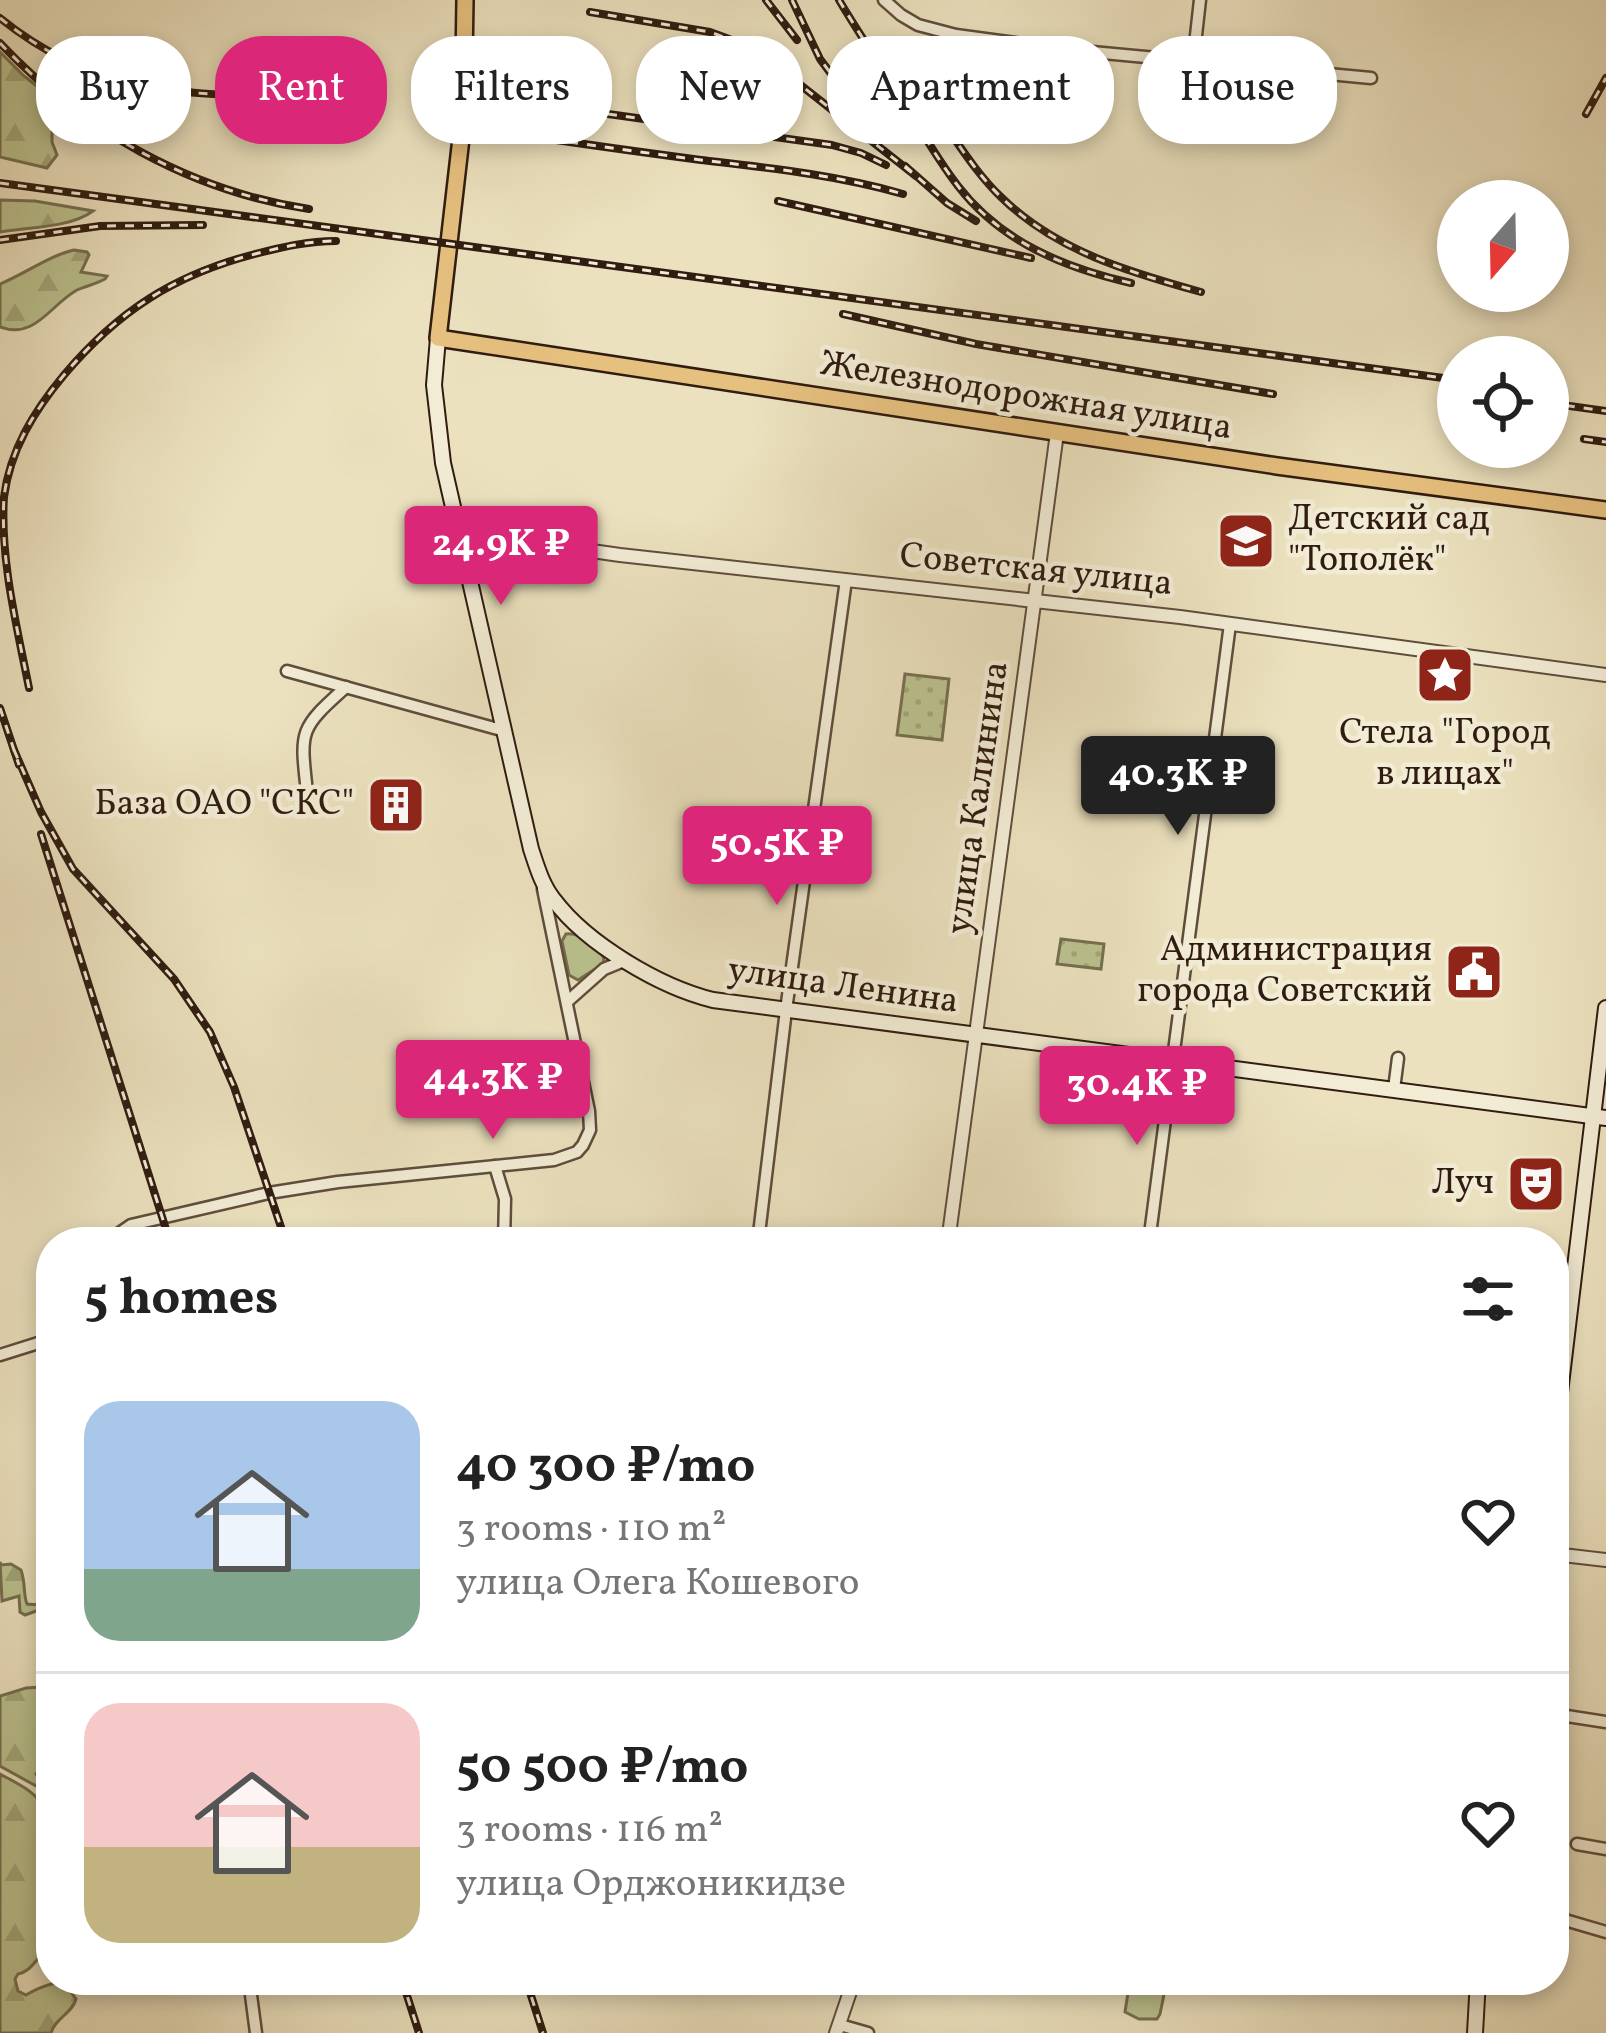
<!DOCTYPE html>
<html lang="en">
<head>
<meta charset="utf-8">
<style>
	:root { --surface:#fff; --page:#f2f2f2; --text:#222; --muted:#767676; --line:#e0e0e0; --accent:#db2777 }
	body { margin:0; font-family:Vollkorn,serif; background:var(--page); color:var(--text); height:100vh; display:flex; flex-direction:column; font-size:45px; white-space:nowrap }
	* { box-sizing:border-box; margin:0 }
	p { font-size:39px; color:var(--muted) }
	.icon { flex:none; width:66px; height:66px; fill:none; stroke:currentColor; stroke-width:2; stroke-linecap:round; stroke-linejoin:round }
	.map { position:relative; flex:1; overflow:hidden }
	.panel { position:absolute; left:36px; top:1227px; width:1533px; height:768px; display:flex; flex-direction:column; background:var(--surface); border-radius:48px; box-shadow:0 6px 18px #0003 }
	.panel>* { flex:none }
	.guide { position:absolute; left:36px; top:36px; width:1536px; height:108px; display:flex; gap:24px }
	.needle { width:78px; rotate:200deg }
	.controls { position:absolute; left:1437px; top:180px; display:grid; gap:24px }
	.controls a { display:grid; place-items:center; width:132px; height:132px; border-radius:50%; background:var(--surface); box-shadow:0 6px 18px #0003; font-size:60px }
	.price { position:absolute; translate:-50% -102px; padding:0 27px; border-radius:12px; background:var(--accent); color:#fff; font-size:39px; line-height:78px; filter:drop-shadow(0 3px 6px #0008) }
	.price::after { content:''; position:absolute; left:50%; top:72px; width:36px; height:27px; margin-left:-18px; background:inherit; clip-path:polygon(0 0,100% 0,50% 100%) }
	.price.on { background:#222; color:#fff }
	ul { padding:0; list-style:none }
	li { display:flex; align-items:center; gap:36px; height:300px; padding:0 48px }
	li+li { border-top:3px solid var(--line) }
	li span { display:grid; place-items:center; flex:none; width:336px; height:240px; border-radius:36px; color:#555 }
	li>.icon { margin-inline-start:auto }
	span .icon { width:144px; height:144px; fill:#fffc; stroke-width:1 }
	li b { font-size:51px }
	h2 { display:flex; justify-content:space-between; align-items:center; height:144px; padding:0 48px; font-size:51px }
	.chip { padding:0 42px; border-radius:48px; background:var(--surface); box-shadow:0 6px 18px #0003; font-size:42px; line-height:108px }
	.chip.on { background:var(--accent); color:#fff }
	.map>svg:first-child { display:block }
</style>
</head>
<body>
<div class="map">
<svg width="1606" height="2033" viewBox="0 0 1606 2033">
	<defs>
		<pattern id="forest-firs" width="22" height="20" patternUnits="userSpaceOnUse" patternTransform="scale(3)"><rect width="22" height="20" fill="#bbc28f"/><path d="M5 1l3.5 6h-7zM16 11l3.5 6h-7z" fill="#a1a67a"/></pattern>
		<pattern id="park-dots" width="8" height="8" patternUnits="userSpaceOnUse" patternTransform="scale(3)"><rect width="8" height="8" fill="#bbc28f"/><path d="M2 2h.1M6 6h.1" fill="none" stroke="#a1a67a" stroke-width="1.8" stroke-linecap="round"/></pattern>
	</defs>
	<rect width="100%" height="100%" fill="#ebe1be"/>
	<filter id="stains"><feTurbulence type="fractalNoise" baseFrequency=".00167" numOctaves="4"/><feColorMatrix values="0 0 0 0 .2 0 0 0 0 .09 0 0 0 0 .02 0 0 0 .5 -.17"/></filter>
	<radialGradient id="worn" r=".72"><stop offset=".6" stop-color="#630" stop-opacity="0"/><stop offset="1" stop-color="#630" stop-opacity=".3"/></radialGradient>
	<g fill="#bbc28f" stroke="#766f50" stroke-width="3">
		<path d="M566,934C580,932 597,946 604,958L603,964L578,980L569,975L562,941Z"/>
		<path d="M1130,1980H1167L1160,2014L1157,2019H1139L1125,2012Z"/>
	</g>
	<g fill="url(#forest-firs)" stroke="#766f50" stroke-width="3">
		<path d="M0,52L24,76L96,132L52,121V142L57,155L47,168L0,157Z"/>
		<path d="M0,200L35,201L93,211C70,228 29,227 0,232Z"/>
		<path d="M74,250L87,252L89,255L81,272L107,276L105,279C96,284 86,286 77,290C50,305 35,340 0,327V284C25,274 48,256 74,250Z"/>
		<path d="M0,1562L1,1565L11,1564L21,1570C26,1585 23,1594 27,1604L41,1605L39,1610L25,1615L20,1612L19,1596L2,1601Z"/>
		<path d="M51,1675V1740L45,1741C48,1766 48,1754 36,1774L39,1779L36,1786L0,1766V1696L26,1688L42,1687Z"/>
		<path d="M0,1774C14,1782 38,1792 43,1808C48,1822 40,1823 51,1837V1949C37,1953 34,1971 18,1974L15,1979L18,1991L26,1995C44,1984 61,1980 82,1980L71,1992L76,1999C72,2014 55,2018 51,2033H0Z"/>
	</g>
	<g fill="url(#park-dots)" stroke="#766f50" stroke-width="3">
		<path d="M905,674L949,679L942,740L897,735Z"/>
		<path d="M1061,939L1104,944L1101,969L1057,964Z"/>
	</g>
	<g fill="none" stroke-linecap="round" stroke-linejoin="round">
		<defs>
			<g id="minor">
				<path d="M884,0L901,15L918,25L956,35L1060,49L1371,78"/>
				<path d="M1193,62L1200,0"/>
				<path d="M287,671L505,731"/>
				<path d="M307,792C300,730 299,729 346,687"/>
				<path d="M568,1001L604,969L626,960"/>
				<path d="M1394,1089L1398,1058"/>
				<path d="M495,1166L505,1199L504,1242"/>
				<path d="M114,1242L118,1234L131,1225L269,1193L338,1182L554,1160L577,1152L583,1145L590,1130L589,1111L543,889"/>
				<path d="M758,1242L786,1010L846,580"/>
				<path d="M1149,1242L1230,624"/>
				<path d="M0,1355L51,1339"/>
				<path d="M1554,1714L1606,1722"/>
				<path d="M1577,1844L1606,1849"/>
				<path d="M1565,1920L1606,1932"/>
				<path d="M249,1980L256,2033"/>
				<path d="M840,2025L868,2033"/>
			</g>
			<g id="tertiary">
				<path d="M459,532L620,555L1180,617L1606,675"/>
				<path d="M948,1242L1057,433"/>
				<path d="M1554,1554L1606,1560"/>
				<path d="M836,2033L854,1980"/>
			</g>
			<g id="secondary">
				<path d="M438,338L434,385L443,463L531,849C537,867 542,885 554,900C587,944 660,987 713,1000L1606,1118"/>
				<path d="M1554,1443L1606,1008"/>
				<path d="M1475,2033L1478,1980"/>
			</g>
			<path id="primary" d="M465,0L463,121L438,338L1277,466L1606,510"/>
		</defs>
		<use href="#minor" stroke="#5f4d3c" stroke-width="15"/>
		<use href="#tertiary" stroke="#5f4d3c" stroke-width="16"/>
		<use href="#secondary" stroke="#301c10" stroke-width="18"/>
		<use href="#primary" stroke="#301c10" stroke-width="20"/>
		<use href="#minor" stroke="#f2ecd5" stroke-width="10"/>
		<use href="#tertiary" stroke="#f2ecd5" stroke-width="12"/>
		<use href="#secondary" stroke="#f2ecd5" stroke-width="14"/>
		<use href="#primary" stroke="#e6c07f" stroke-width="15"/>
		<defs>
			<g id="rail">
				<path d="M766,0L797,40"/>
				<path d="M792,0L820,59L873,130"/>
				<path d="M839,0C859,34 882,67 903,101C921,130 937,159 958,186C1001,242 1065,268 1131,283"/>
				<path d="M590,12L710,32L740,43L784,72L916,176"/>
				<path d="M0,18C88,89 170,95 279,96"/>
				<path d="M0,43C82,130 190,191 309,209"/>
				<path d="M608,114L832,145L861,153L886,165"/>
				<path d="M1586,114L1606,78"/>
				<path d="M498,131C565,142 633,151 701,160C769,168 837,175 903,194"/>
				<path d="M949,131C965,154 981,178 1001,197C1056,251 1129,272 1201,292"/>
				<path d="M905,166L947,203L976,221"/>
				<path d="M0,183L1458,380"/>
				<path d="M778,201L1031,258"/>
				<path d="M0,240L100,226L203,225"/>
				<path d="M843,314L976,344L1273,394"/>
				<path d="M1548,403L1606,411"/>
				<path d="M1584,439L1606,442"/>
				<path d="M29,688C17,627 0,560 4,497C10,450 34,411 64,375C118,311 174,275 255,254C282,247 308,241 336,241"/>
				<path d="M0,708L19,765"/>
				<path d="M14,750L41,812L73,869L174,979L210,1032L234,1087L286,1242"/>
				<path d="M41,834L170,1242"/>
				<path d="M402,1980L419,2033"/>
				<path d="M526,1980L543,2033"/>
			</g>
		</defs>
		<use href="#rail" stroke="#301c10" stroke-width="8"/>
		<use href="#rail" stroke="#f2ecd5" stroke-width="3" stroke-dasharray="9" stroke-linecap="butt"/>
	</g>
	<defs>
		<symbol id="school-square" viewBox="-11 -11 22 22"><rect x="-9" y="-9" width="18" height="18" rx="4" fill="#8f2418" stroke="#f2ecd5"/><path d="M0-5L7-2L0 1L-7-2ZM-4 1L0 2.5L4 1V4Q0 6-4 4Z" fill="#fff"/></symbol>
		<symbol id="sight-square" viewBox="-11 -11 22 22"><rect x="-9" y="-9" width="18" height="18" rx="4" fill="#8f2418" stroke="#f2ecd5"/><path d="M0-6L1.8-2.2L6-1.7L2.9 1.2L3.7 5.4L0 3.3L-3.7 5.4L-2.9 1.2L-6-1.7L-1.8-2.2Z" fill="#fff"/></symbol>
		<symbol id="building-square" viewBox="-11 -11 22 22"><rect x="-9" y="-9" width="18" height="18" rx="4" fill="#8f2418" stroke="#f2ecd5"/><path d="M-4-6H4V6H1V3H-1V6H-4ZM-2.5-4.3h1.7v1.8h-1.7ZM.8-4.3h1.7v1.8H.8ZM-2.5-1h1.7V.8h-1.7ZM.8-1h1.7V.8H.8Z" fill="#fff"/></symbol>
		<symbol id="civic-square" viewBox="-11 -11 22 22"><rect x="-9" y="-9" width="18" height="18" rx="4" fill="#8f2418" stroke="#f2ecd5"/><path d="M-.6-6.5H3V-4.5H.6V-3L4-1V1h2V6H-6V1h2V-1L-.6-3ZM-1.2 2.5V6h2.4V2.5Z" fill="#fff"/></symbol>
		<symbol id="theatre-square" viewBox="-11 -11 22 22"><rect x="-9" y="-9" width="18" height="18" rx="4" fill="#8f2418" stroke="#f2ecd5"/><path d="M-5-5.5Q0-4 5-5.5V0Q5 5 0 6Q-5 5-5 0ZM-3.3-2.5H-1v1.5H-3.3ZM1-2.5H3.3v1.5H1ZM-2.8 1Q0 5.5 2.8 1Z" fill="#fff"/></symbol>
	</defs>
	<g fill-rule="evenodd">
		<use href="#school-square" x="1213" y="508" width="66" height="66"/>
		<use href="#sight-square" x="1412" y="642" width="66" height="66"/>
		<use href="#building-square" x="363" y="772" width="66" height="66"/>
		<use href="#civic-square" x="1441" y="939" width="66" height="66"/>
		<use href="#theatre-square" x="1503" y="1151" width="66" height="66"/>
	</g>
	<g text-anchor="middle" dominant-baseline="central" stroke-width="9" stroke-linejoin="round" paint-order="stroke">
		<g font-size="36" fill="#301c10" stroke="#f2ecd5">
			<text transform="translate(1026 397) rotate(9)">Железнодорожная улица</text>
			<text transform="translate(1036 571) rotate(6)">Советская улица</text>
			<text transform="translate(979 798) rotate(-82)">улица Калинина</text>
			<text transform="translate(843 987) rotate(8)">улица Ленина</text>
		</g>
		<g font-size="36" fill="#301c10" stroke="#f2ecd5" text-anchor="end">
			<text x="1288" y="520" text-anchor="start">Детский сад<tspan x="1288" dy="41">"Тополёк"</tspan></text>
			<text x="1445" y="734" text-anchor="middle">Стела "Город<tspan x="1445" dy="41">в лицах"</tspan></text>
			<text x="354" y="805">База ОАО "СКС"</text>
			<text x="1432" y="951">Администрация<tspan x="1432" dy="41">города Советский</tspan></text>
			<text x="1494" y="1184">Луч</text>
		</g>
	</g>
	<rect width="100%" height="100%" filter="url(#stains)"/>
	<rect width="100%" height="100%" fill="url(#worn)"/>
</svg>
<div class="controls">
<a><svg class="needle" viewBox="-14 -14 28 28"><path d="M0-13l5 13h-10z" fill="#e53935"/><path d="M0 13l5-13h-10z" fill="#767676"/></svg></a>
<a><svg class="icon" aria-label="locate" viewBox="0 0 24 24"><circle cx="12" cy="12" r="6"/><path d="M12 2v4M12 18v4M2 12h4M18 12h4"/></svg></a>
</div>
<b class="price" style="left:501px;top:608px">24.9K ₽</b>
<b class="price on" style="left:1178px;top:838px">40.3K ₽</b>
<b class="price" style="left:777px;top:908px">50.5K ₽</b>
<b class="price" style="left:493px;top:1142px">44.3K ₽</b>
<b class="price" style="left:1137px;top:1148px">30.4K ₽</b>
<div class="guide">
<a class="chip">Buy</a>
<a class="chip on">Rent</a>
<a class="chip">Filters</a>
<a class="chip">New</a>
<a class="chip">Apartment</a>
<a class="chip">House</a>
</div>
<section class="panel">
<h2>5 homes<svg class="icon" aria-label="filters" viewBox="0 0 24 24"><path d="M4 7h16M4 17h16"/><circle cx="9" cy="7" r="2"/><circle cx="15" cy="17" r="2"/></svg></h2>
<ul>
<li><span style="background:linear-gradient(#a9c7e8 70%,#7fa58c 0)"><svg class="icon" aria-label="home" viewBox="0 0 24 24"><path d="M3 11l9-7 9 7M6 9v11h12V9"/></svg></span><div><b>40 300 ₽/mo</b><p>3 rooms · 110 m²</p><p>улица Олега Кошевого</p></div><svg class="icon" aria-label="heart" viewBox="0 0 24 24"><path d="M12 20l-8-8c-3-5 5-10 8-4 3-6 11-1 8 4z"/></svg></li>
<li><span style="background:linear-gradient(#f6c9c9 60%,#c2b280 0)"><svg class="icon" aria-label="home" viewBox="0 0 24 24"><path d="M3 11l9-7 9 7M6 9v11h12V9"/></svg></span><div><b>50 500 ₽/mo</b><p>3 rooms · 116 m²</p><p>улица Орджоникидзе</p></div><svg class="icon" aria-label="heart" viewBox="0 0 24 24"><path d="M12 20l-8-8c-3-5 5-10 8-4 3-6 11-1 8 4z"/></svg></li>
</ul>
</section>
</div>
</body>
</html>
